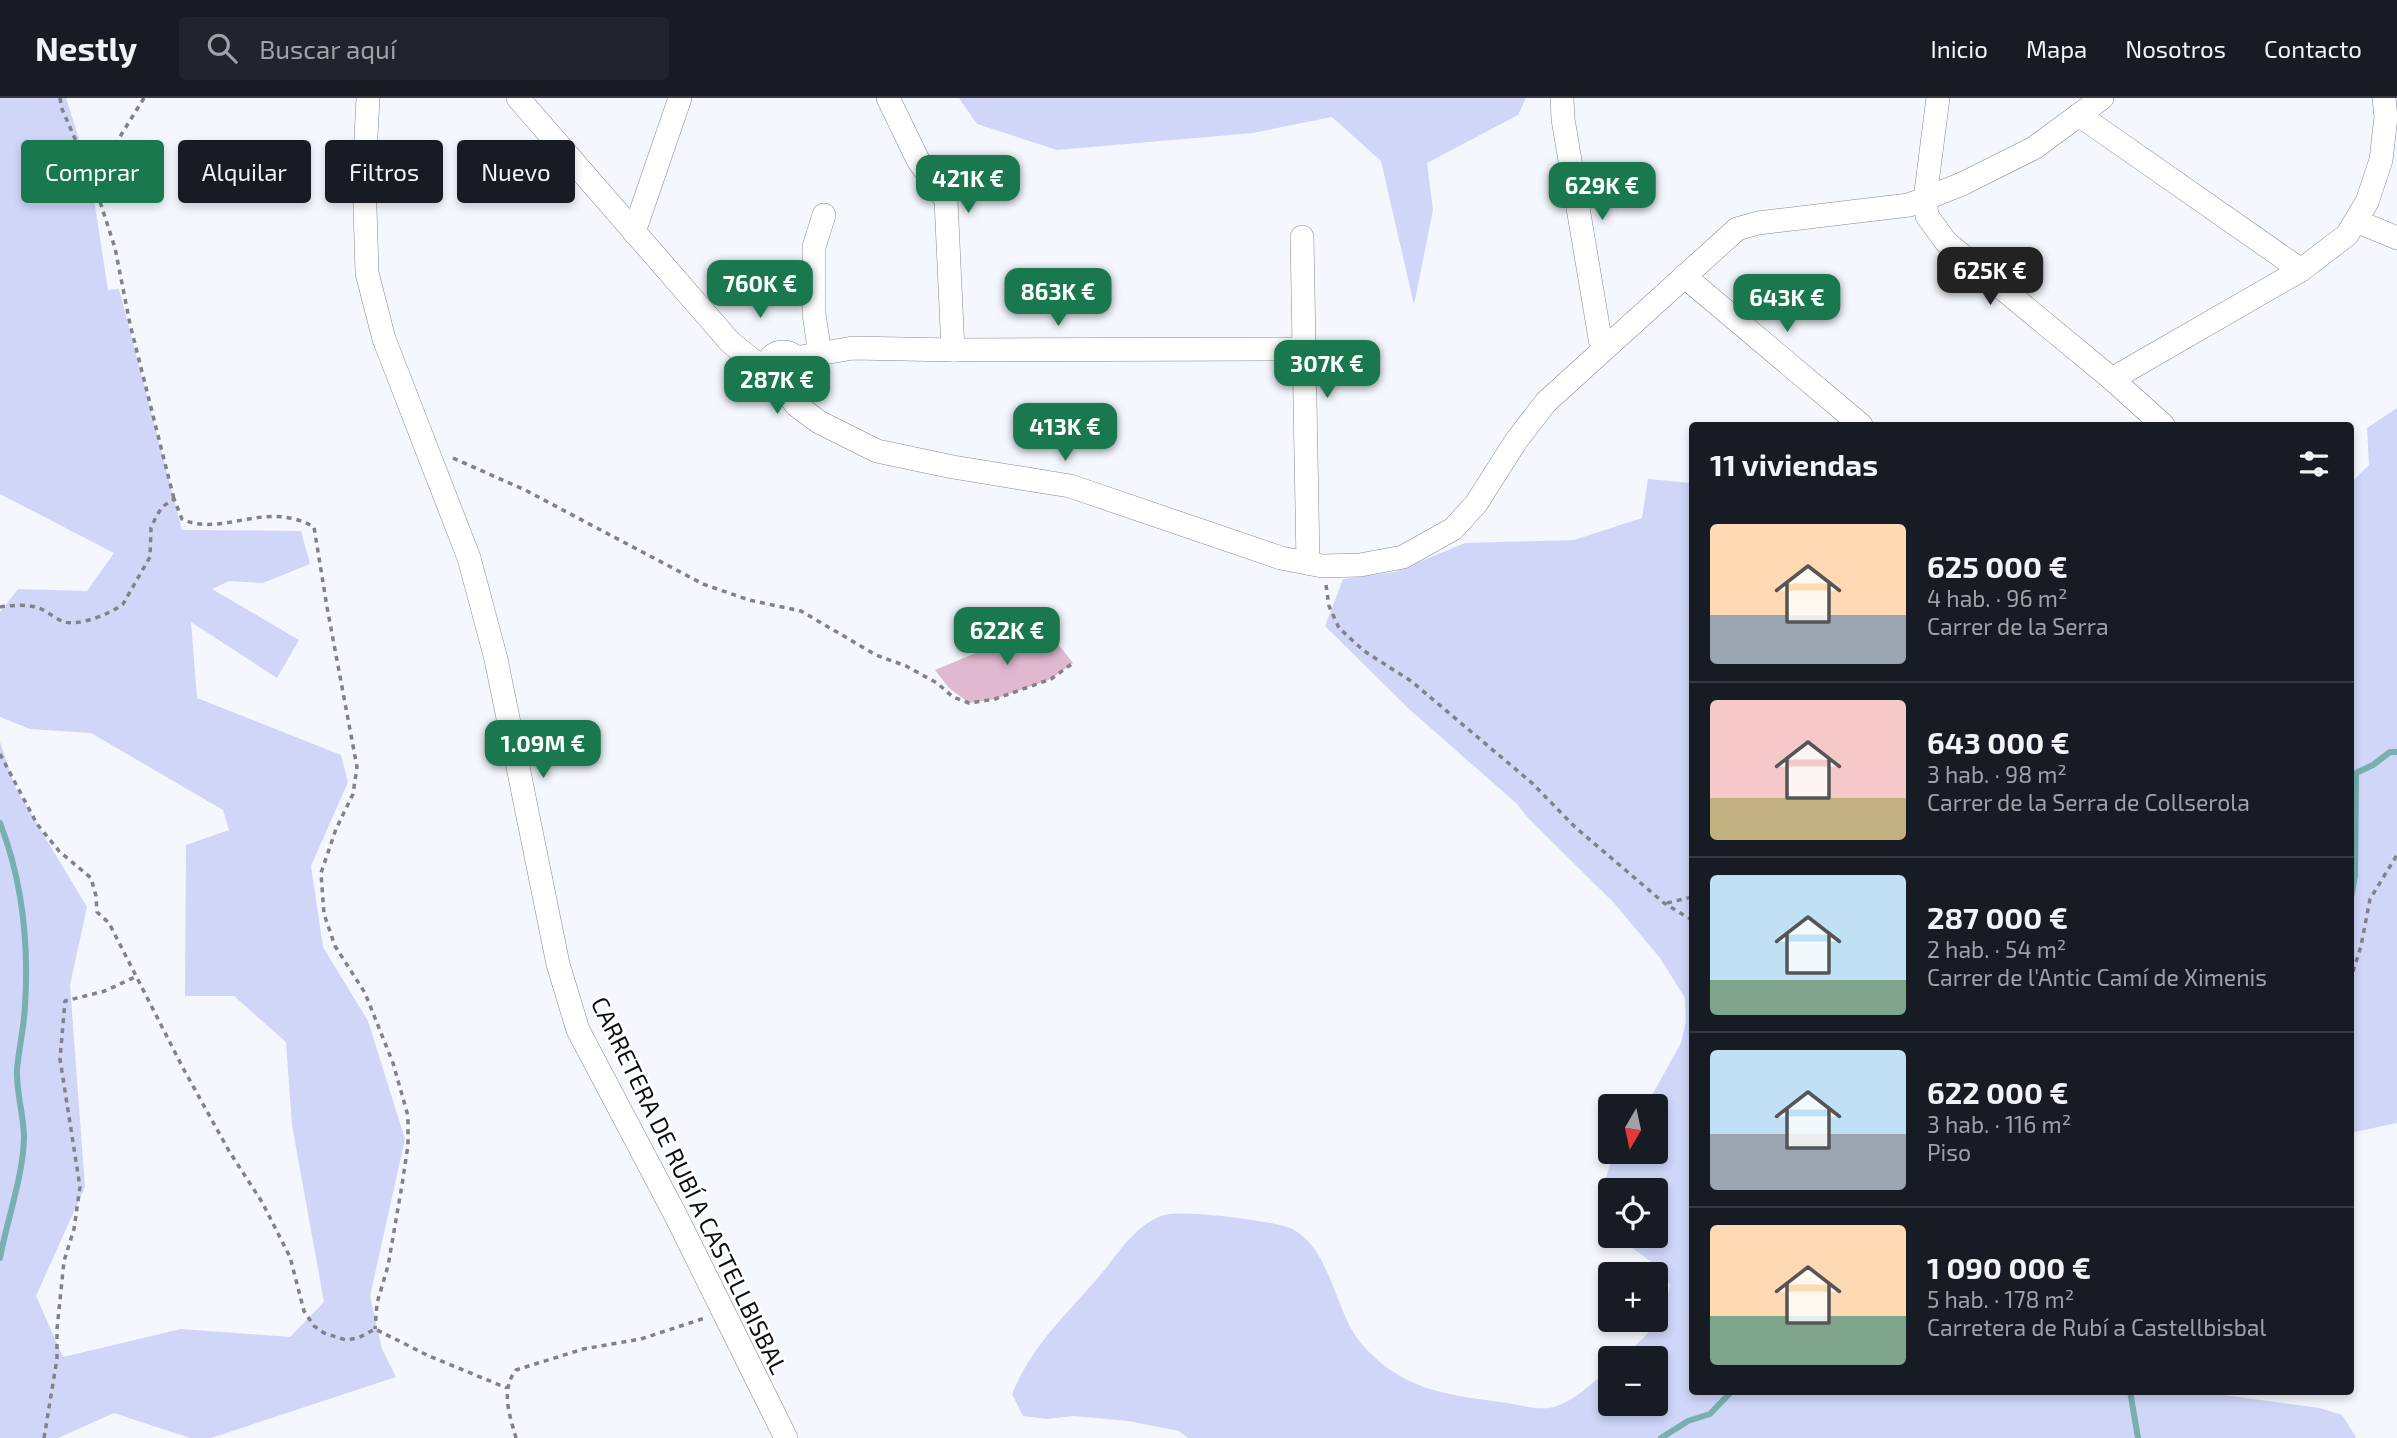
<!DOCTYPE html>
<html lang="es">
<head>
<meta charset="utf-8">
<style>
	:root { --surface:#171b24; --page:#20242c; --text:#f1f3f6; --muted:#9ea1a6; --line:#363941; --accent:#19784e }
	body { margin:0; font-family:"Exo 2",sans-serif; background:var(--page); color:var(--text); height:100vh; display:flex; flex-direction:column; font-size:26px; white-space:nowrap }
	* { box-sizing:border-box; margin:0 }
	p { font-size:23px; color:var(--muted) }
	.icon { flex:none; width:38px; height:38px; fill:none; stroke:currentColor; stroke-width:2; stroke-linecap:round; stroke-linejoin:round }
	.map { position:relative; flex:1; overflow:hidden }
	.panel { position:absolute; left:1689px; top:324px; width:665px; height:973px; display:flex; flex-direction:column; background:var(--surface); border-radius:7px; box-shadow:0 4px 10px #0003 }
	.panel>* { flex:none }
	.hud { position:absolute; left:21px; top:42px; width:665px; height:63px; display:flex; gap:14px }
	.needle { width:46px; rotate:189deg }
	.controls { position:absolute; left:1598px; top:996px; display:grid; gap:14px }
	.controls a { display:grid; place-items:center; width:70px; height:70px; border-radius:7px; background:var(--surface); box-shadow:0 4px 10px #0003; font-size:35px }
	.price { position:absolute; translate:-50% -60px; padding:0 16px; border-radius:14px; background:var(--accent); color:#fff; font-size:23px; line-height:46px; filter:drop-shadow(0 2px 4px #0008) }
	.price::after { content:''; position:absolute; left:50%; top:42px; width:21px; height:16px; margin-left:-10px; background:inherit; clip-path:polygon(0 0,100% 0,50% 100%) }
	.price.selected { background:#222; color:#fff }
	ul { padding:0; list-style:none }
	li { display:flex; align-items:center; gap:21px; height:175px; padding:0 21px }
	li+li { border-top:2px solid var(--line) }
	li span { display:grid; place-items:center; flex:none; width:196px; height:140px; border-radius:7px; color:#555 }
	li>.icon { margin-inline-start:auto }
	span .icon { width:84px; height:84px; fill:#fffc; stroke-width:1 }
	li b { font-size:30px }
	h2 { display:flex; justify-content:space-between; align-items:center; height:84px; padding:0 21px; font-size:30px }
	.pill { padding:0 24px; border-radius:7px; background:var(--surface); box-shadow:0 4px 10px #0003; font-size:24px; line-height:63px }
	.pill.selected { background:var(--accent); color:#fff }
	header { display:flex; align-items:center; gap:42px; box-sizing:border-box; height:98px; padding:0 35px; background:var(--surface); border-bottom:2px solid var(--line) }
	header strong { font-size:33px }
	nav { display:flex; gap:38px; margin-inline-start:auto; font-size:24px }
	.search { width:490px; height:63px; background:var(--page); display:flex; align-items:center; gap:18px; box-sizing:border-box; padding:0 24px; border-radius:7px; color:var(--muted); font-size:26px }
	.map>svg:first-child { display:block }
</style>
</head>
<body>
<header>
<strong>Nestly</strong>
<div class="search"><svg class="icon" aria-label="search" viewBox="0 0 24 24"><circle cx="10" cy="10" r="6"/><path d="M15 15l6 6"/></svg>Buscar aquí</div>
<nav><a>Inicio</a><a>Mapa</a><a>Nosotros</a><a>Contacto</a></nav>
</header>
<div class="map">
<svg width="2397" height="1340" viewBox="0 0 2397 1340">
	<rect width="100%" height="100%" fill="#f5f7fe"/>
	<g fill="#cfd6f8">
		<path d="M0,0H66L90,75L108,192L119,191L182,432L301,433L310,466L263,485L229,483L212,491L299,542L277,580L191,524L197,600L341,657L348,684L311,768L323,849L368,923L405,1041L370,1198L382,1251L396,1279L211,1340H190L114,1315L58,1340H0V644L15,689L87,809L70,887L85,1089L36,1198L63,1259L181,1231L290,1239L324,1204L292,1027L286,944L234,898H185L186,747L229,732L223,712L91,635L30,631L0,619V514L18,491L87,493L114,455L0,396Z"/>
		<path d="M959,0H1526L1518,17L1427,65L1433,112L1414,207L1381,63L1332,19L1253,35L1057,52L977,26Z"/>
		<path d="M2397,310V1025L2350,1035V386L2369,367L2367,330Z"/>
		<path d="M1648,381L1692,385V1293H2195L2320,1310L2342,1317L2356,1339L2355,1340H1188L1179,1333L1128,1323L1074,1318L1046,1321L1023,1318L1012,1296C1032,1248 1063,1220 1096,1182C1117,1159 1132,1128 1164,1117C1181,1111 1279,1123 1294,1132C1331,1153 1335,1213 1360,1244C1401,1293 1448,1297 1507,1305C1520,1307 1541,1313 1554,1309C1576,1302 1592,1285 1610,1270V1306H1656V1260H1622C1650,1234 1661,1226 1670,1187L1657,1168L1616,1138H1656V1092H1610V1132L1602,1124C1600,1098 1605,1078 1615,1054H1656V1008H1646L1681,945L1686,923L1685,900L1660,860L1614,805L1530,722L1516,705L1409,611L1325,528L1343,481L1395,474L1465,445L1574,442L1642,420Z"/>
	</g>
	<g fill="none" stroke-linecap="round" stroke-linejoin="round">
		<g stroke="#78afaf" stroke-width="6">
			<path d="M0,725C23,784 29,844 25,908C24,929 19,950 17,971C16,995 24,1017 24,1040C23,1079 7,1122 0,1160"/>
			<path d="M2350,805L2355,778L2356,675L2373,667L2390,654H2397"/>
			<path d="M1830,1293H1857"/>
			<path d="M2130,1293L2138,1340"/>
			<path d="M1661,1340L1688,1323L1710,1316L1732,1293"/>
		</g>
	</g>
	<path fill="#e1b8d1" d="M1048,525L1054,541L1073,565L1051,581L995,601L969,605L949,590L935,572Z"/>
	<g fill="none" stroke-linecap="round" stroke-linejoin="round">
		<defs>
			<g id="minor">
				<path d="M368,0L364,77L367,175L384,241L469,460L496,561L558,866L578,932L676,1118L786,1340"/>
				<path d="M518,0L730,244L766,273"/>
				<path d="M888,0L918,62L946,102L953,252"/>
				<path d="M1562,0L1563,21L1602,252"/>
				<path d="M1938,0L1925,101L1927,118L1946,144L2112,281L2163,327"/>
				<path d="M2079,17L2301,172"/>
				<path d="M2356,123L2397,140"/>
				<path d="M634,134L680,0"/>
				<path d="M1302,139L1308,465"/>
				<path d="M1684,178L1861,327"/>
				<circle cx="783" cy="271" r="17"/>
				<path d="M820,256L814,216V149L824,117"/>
				<path d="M795,260L853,250L953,252L1304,251"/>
				<path d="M2112,281L2301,172L2347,137L2367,104L2381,62L2386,19L2384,0"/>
				<path d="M783,288L796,307L819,324L877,353L953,369L1070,388L1281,460L1322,468L1360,467L1403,459L1453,431L1476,406L1516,343L1546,304L1737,131L1758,125L1909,107L1962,86L2034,50L2102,0"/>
			</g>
		</defs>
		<use href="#minor" stroke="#858892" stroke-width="24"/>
		<g stroke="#818288" stroke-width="3.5" stroke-dasharray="5 5" stroke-linecap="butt">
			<path d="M60,0L62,11L93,82"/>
			<path d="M144,0L93,82L115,150L130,226L174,401"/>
			<path d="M453,360L525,392L703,486L749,502L801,513L876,557L906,568L937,585L953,599L969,605L995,601L1051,581L1073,565"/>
			<path d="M1326,487L1329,508L1339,530L1364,553L1411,583L1532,685L1575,729L1664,805L1692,822"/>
			<path d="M0,509C13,507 27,506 39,510C48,514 56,521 64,524C80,528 110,516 123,506L150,459L151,430L156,419L162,409L174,401L182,421C222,440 265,401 314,429L327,509L357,669L353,696L336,731L321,775L324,816L335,848L365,895L393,965L408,1018V1047L402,1087L388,1168L377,1205L375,1231"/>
			<path d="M0,656L37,726L59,753L91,780L96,798L97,814L109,825L183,970L229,1053L262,1104L290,1159L304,1213L314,1228L324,1235L346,1242L358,1240L375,1231L429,1258L507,1290"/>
			<path d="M1667,805L1692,799"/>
			<path d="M2350,883L2361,848L2370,801L2397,757"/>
			<path d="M44,1340L57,1261V1231L64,1163L74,1131L80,1089L60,961L65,903L105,893L137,878"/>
			<path d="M516,1340C510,1318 500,1292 516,1272L583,1251L641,1241L705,1220"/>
		</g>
		<use href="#minor" stroke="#fff" stroke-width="23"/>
	</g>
	<g text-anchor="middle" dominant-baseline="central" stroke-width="5" stroke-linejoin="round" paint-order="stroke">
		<g font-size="24" fill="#0d0e12" stroke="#fff">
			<text transform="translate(690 1087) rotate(64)">CARRETERA DE RUBÍ A CASTELLBISBAL</text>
		</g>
	</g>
</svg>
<div class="controls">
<a><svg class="needle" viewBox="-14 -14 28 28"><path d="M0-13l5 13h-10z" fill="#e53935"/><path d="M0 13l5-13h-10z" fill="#9ea1a6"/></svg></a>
<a><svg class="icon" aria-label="locate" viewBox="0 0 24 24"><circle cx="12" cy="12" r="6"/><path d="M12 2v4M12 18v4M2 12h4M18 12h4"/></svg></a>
<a>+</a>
<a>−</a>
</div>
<b class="price" style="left:968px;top:117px">421K €</b>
<b class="price" style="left:1602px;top:124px">629K €</b>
<b class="price selected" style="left:1990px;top:209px">625K €</b>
<b class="price" style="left:760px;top:222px">760K €</b>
<b class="price" style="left:1058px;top:230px">863K €</b>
<b class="price" style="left:1787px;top:236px">643K €</b>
<b class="price" style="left:1327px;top:302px">307K €</b>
<b class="price" style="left:777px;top:318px">287K €</b>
<b class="price" style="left:1065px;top:365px">413K €</b>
<b class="price" style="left:1007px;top:569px">622K €</b>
<b class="price" style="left:543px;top:682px">1.09M €</b>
<div class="hud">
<a class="pill selected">Comprar</a>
<a class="pill">Alquilar</a>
<a class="pill">Filtros</a>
<a class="pill">Nuevo</a>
</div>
<section class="panel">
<h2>11 viviendas<svg class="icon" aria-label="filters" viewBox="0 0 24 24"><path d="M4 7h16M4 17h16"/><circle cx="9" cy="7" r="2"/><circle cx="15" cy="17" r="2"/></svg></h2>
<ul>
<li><span style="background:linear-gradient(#ffd9b3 65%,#9aa5b1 0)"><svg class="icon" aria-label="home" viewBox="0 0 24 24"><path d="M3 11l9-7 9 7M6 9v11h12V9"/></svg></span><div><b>625 000 €</b><p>4 hab. · 96 m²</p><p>Carrer de la Serra</p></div></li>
<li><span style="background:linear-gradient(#f6c9c9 70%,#c2b280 0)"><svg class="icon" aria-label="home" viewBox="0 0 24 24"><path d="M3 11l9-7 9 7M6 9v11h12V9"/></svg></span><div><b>643 000 €</b><p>3 hab. · 98 m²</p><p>Carrer de la Serra de Collserola</p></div></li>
<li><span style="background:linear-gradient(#bfe0f5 75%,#7fa58c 0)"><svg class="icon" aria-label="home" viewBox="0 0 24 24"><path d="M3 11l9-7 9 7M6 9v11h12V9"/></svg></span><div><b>287 000 €</b><p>2 hab. · 54 m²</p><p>Carrer de l'Antic Camí de Ximenis</p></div></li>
<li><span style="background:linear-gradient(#bfe0f5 60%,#9aa5b1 0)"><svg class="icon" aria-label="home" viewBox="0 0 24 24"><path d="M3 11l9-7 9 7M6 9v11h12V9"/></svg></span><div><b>622 000 €</b><p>3 hab. · 116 m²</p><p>Piso</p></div></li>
<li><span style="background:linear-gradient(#ffd9b3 65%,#7fa58c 0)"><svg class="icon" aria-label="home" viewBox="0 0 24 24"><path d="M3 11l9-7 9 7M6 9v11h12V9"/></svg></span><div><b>1 090 000 €</b><p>5 hab. · 178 m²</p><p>Carretera de Rubí a Castellbisbal</p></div></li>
</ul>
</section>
</div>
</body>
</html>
